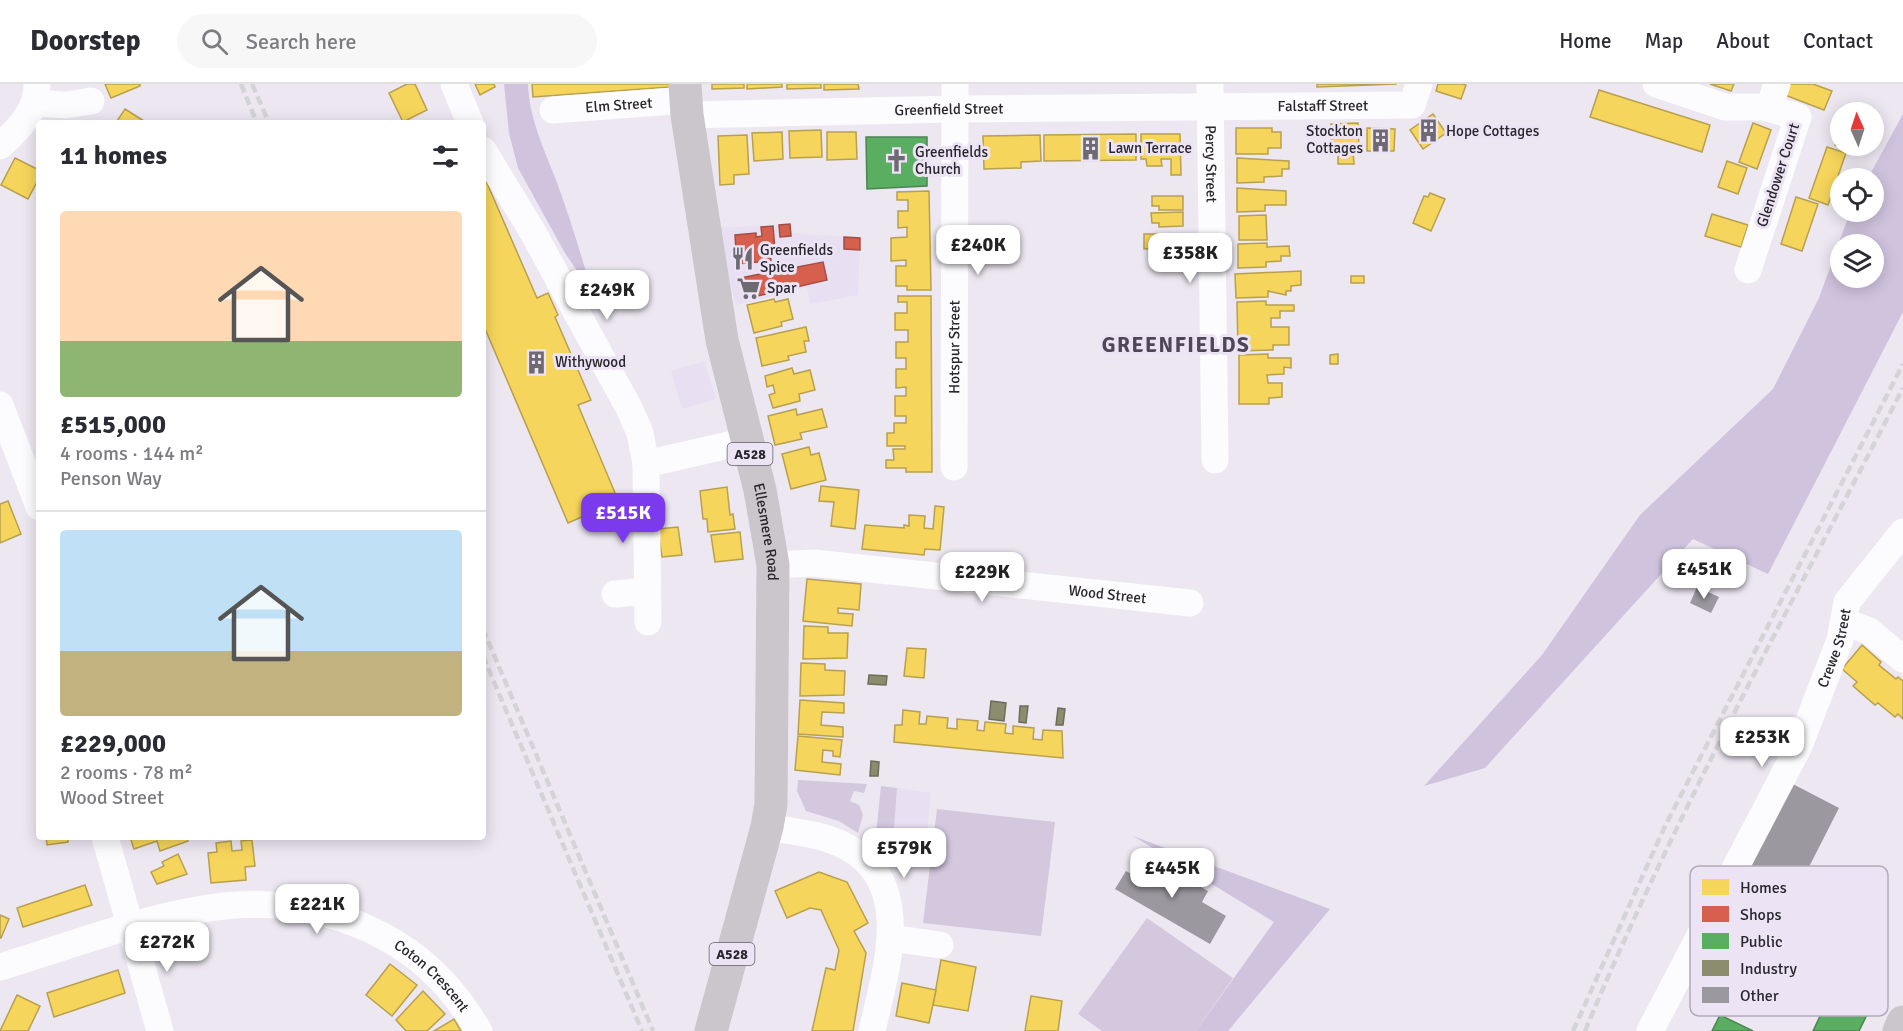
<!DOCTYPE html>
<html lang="en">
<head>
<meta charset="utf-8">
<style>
	:root { --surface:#fff; --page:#f7f7f7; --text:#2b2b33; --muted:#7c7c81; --line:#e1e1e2; --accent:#7c3aed }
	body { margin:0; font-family:Signika,sans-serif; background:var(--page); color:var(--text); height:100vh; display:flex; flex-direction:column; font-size:22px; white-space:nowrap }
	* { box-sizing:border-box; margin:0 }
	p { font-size:20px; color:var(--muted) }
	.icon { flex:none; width:33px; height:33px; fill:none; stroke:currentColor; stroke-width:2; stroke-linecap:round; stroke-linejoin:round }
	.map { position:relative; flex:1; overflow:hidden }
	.details { position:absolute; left:36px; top:36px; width:450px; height:720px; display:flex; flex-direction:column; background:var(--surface); border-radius:6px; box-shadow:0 3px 15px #0003 }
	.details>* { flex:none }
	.needle { width:39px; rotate:357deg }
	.tools { position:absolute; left:1830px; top:18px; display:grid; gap:12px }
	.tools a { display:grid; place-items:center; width:54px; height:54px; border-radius:50%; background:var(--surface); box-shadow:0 3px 15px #0003; font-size:30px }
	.price { position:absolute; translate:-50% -51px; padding:0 14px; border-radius:12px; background:#fff; color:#222; font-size:20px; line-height:39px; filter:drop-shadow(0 2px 3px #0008) }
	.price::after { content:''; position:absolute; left:50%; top:36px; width:18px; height:14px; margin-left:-9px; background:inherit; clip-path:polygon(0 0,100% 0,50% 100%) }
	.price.on { background:var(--accent); color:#fff }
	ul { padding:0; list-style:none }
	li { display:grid; align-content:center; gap:12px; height:318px; padding:0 24px }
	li+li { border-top:2px solid var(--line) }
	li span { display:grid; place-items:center; height:186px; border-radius:6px; color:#555 }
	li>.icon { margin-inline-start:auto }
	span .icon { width:108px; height:108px; fill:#fffc; stroke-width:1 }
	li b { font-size:26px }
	h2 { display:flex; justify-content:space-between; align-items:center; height:72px; padding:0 24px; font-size:26px }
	header { display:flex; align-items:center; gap:36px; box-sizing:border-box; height:84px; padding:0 30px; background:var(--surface); border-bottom:2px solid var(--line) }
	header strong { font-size:28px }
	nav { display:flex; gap:33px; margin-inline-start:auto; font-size:21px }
	.search { width:420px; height:54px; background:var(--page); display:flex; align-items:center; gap:15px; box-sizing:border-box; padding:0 21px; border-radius:33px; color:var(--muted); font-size:22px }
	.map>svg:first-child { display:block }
</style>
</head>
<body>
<header>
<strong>Doorstep</strong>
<div class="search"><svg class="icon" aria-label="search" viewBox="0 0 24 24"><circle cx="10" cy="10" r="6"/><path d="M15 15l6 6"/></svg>Search here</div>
<nav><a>Home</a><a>Map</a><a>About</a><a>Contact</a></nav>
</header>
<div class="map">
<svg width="1903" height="947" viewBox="0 0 1903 947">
	<rect width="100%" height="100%" fill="#ece7f1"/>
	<g fill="#e8dff2">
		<path d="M790,140L791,149L860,154L858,211L810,220L807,203L736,221L715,144Z"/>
		<path d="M704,277L716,315L682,325L671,287Z"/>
		<path d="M897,704L931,709L927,748L894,745Z"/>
	</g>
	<g fill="#d3c8de">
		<path d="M798,696L867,700L864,709L854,707L850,717L859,721L863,731L858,749L839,737L806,727L797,707Z"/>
		<path d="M881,702L897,704L894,745L909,746L899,760L882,767L872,760L876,750Z"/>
		<path d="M937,725L1055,738L1041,852L923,839Z"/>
		<path d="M1147,834L1233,894L1196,947H1102L1078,930Z"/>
	</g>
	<g fill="#d0c3de" fill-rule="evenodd">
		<path d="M504,0H528C529,34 544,65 556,96C570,133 581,172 593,210L565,169L518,84L509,49Z"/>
		<path d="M1903,30V228L1768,490L1693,455L1485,684L1424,702L1542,571L1640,431L1773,305L1819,214L1850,128H1874V94H1868ZM1840,160H1874V194H1840Z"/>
		<path d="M1133,752L1330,825L1228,947H1196L1274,838Z"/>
	</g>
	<g fill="#f6d55c" stroke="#b8a04e" stroke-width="1.5">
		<path d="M105,0H140V2L111,14Z"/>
		<path d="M407,0H415L427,26L403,38L389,9Z"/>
		<path d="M475,0H494L495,3L480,11Z"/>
		<path d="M532,0H670V3L533,13Z"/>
		<path d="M712,0H744V4L712,5Z"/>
		<path d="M747,0H782V3L747,5Z"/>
		<path d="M787,0H821V4L787,5Z"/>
		<path d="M824,0H858L859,5L824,6Z"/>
		<path d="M1317,0H1397L1317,3Z"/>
		<path d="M1438,0H1462L1466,1L1461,15L1436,7Z"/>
		<path d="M1710,0H1734L1731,7Z"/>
		<path d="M1789,0H1813L1832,7L1824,26L1785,11Z"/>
		<path d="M1599,6L1710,41L1702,68L1590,33Z"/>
		<path d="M125,25L147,39L117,37Z"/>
		<path d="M1433,30L1446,49L1423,65L1410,46Z"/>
		<path d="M1358,39L1359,66H1353L1354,80H1338V66H1332L1331,40Z"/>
		<path d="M1753,39L1771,46L1757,85L1739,78Z"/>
		<path d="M1236,44H1272V48H1281V64H1268V70H1236Z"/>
		<path d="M1367,44L1395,45L1394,67H1367Z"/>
		<path d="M821,46L822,73L790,74L789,47Z"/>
		<path d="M1840,46V62H1858L1855,69L1835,61Z"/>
		<path d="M782,48L783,75L754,77L752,49Z"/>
		<path d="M827,48H856L857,75L827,76Z"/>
		<path d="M1136,50V76L1044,77V51Z"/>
		<path d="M1141,50H1180L1181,91H1171V75H1161L1162,82H1147L1146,75H1141Z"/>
		<path d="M747,51L749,90L734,91V100L720,101L718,52Z"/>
		<path d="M1040,51L1041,77L1021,78V84L984,85L983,52Z"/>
		<path d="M1827,63L1846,69L1828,121L1809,114Z"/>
		<path d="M15,74L39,86V94L28,115L1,101Z"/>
		<path d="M1237,74L1289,77V85H1282V92L1264,93V98L1237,99Z"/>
		<path d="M1727,77L1747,84L1738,110L1718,103Z"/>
		<path d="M483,90L537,214L548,209L558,231L555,233L591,316L578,321L621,423L603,430L600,425L568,439L483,240Z"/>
		<path d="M1237,104L1286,107V121H1265V127L1237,128Z"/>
		<path d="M929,107L931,206H907V202H896V182H906V176L891,177V154L907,153V143L898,144V127H908V116H897V108Z"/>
		<path d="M1430,109L1445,115L1431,147L1413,139L1424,112L1428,113Z"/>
		<path d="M1152,112H1183V126H1159V122H1152Z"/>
		<path d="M1796,113L1818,120L1802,167L1781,160Z"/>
		<path d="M1183,128V142L1159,143V139H1152L1151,129Z"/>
		<path d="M1712,130L1748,141L1741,163L1705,152Z"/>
		<path d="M1266,131L1267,156H1239V132Z"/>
		<path d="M1144,150H1189V178H1162V173H1154V164L1144,165Z"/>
		<path d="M1267,159V163L1289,162L1290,172H1281V177L1266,178V183L1238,184V160Z"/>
		<path d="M1301,187V201L1291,202V207H1286V211L1268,207V213L1236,214L1235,190Z"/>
		<rect x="1351" y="192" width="13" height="7"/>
		<path d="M898,212H931L932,388H906V384H886V376H894L893,365H905V362H887V349H894V339H906V332H895V312H906V303L896,304V285H906V274H896V258H908V246H895V229H907V218H898Z"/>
		<path d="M774,215L775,218L788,215L793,235L781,238L782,242L754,249L747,221Z"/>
		<path d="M1266,217V221H1294V227H1280V234H1271V243H1289V261H1273V266L1238,267L1237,218Z"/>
		<path d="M806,243L809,257H804L806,268L788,272L789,276L762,282L756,254Z"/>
		<path d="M1268,270V274H1291V284L1284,283V290L1267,291L1268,299H1282V313L1269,314V320H1239V271Z"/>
		<path d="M1338,270V280H1330V271Z"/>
		<path d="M792,284L794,290L810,286L815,306L799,310L800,317L773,324L769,311L775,309L773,301L767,303L765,292Z"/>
		<path d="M796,325L797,331L822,325L827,343L800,349L802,355L775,361L768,332Z"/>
		<path d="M809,363L811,371L819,369L826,396L791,405L782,370Z"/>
		<path d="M821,402L859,406L855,445L831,442L834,418L819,417Z"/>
		<path d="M727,403L730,431L733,430L735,445L708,448L707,435H703L700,407Z"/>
		<path d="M8,417L21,450L0,459V420Z"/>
		<path d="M935,422L944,423L940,466L925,465L924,471L862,465L865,441L904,444V441L909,442V431L925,432L924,444L933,445Z"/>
		<path d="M678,443L682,471L662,473L658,445Z"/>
		<path d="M740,448L743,475L715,478L711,451Z"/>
		<path d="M807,495L861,500L859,526L838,524V529L853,530L852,542L803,537Z"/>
		<path d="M804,542L828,543V549H848L847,574L803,575Z"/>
		<path d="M1862,561L1881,578L1879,581L1896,595L1898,593L1903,597V635L1898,630L1895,633L1878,619L1875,621L1853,602L1857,598L1842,585Z"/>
		<path d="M907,564L926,565L924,594L904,592Z"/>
		<path d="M801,579L825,580V586L845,587L844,611L800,612Z"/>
		<path d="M800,616L844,619V629L822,628L821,641L843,643V653L798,650Z"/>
		<path d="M903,626L920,628L919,640H926L927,632L948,634L947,644L957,645V635L978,637L977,646L984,647L985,638L1006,640L1005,649L1013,650V642L1034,644L1033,655L1042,656L1043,646L1062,647L1063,674L894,658L895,641H902Z"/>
		<path d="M798,652L842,656L840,673L833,672V667L823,666L822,678L841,680L840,691L795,686Z"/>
		<path d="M46,753H68V758L47,761Z"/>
		<path d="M130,753H186L188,757L160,767L157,757L134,765Z"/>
		<path d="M252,756L255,782L245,783L246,796L211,799L208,769L217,768L216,759L231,757L232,767L242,766L241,757Z"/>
		<path d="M178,770L187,790L157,800L151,788L164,782L162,778Z"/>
		<path d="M819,788L847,798L868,839L854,847L866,869L853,947H812L826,884L835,886L839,866L821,826L810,824L787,834L775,807Z"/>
		<path d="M85,801L92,821L23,843L17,824Z"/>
		<path d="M0,831L9,835L1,854H0Z"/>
		<path d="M941,876L976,883L968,927L933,921Z"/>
		<path d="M390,880L417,901L392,932L366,911Z"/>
		<path d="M118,886L125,909L54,933L47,909Z"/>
		<path d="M902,899L936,906L929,939L896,932Z"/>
		<path d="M423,907L445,930L427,947H406L396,936Z"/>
		<path d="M17,911L40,922L28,947H0Z"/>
		<path d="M1031,912L1062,917L1058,947H1025Z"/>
		<path d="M454,935L461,947H434Z"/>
	</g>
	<g fill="#d6604d" stroke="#a24f43" stroke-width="1.5">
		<path d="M790,140L791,152L780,153L779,141Z"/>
		<path d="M773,142L775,166L770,167L771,177L737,180L735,151L756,149V153L762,152L761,143Z"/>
		<path d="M844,153L860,154V166L844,165Z"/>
		<path d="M823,178L827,196L745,215L740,194Z"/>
	</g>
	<g fill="#5aae61" stroke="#4b8551" stroke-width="1.5">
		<path d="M866,53H927V102L867,105Z"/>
		<path d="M1855,876L1886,892L1859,947H1813L1822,928L1797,916L1815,882L1845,896Z"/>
		<path d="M1720,931L1753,947H1712Z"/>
	</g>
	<g fill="#8c8c6e" stroke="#6e6d5a" stroke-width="1.5">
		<path d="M869,591L887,592L886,601L868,600Z"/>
		<path d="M991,617L1006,619L1004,637L989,635Z"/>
		<path d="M1020,622H1028L1026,639L1019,638Z"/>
		<path d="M1058,624L1065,625L1063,641H1056Z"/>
		<path d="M871,677L879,678L878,692H870Z"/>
	</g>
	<g fill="#9c98a0">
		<path d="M1697,503L1719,513L1711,529L1690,519Z"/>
		<path d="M1789,698L1839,724L1785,830L1772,824L1738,892L1700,873Z"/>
		<path d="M1147,772L1208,807L1202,818L1226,832L1210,860L1115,805L1126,787L1135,792Z"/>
	</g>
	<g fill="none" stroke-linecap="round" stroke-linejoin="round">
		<g stroke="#fcfbfd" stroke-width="27">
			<path d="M454,0L470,39"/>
			<path id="s1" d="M1210,0L1215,376"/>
			<path d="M1656,0L1725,23H1764L1798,33L1748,186"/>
			<path d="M35,19L66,21L91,17"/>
			<path d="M1769,24L1777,0"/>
			<path id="s2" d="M553,26L686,16"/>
			<path id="s3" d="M687,31L955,25L1412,21L1419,0"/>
			<path d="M0,62C18,46 38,26 37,0"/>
			<path d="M483,66L531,145L629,324L640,349L646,380L746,357"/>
			<path d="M0,321L39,423"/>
			<path d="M646,380L648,538"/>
			<path id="s4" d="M954,383L955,0"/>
			<path id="s5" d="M773,481L814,479L1190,519"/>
			<path d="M615,510L646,507"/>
			<path d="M1845,538L1869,547L1903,575"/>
			<path d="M767,743C794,748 823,750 847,763C916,800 885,888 872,947"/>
			<path d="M105,753L160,947"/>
			<path d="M891,854L940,861"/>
			<path id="s6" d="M0,883C70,862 152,830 224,822C301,813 387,839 441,896C456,911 468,929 479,947"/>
			<path id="s7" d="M1650,947L1799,662L1840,556L1847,518L1903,448"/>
		</g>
		<g stroke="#cac6cc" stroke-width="33">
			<path id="s8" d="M685,0L687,31L722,256L760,406L773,481L771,720L767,743L711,947"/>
			<path d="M1899,947L1903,938"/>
		</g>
		<g stroke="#d4d3d5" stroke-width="4.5" stroke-dasharray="9 4.5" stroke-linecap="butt">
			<path d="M241,0L257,39"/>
			<path d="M252,0L269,39"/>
			<path d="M483,545L653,947"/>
			<path d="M483,572L642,947"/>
			<path d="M1573,947L1665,742L1903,280"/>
			<path d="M1585,947C1677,726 1794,516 1903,304"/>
		</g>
	</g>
	<defs>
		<symbol id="building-bare" viewBox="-9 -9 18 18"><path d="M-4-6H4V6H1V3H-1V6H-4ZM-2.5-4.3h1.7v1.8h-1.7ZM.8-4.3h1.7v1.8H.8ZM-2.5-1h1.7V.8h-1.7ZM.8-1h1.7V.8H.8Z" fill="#6d6a71" stroke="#ece3f5" stroke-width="2.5" paint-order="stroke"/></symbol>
		<symbol id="church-bare" viewBox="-9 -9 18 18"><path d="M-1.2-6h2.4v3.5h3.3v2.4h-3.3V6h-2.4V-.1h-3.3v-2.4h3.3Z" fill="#6d6a71" stroke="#ece3f5" stroke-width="2.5" paint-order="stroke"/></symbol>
		<symbol id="restaurant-bare" viewBox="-9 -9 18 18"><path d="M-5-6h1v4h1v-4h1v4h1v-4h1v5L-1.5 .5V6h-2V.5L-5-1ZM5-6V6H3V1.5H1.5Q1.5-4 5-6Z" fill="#6d6a71" stroke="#ece3f5" stroke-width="2.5" paint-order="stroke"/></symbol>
		<symbol id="supermarket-bare" viewBox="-9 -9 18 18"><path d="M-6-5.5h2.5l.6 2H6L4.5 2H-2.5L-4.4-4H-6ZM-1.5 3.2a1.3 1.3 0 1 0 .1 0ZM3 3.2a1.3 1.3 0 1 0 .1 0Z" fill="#6d6a71" stroke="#ece3f5" stroke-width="2.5" paint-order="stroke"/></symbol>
	</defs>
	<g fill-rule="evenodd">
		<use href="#building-bare" x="1412" y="30" width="33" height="33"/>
		<use href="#building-bare" x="1364" y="40" width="33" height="33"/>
		<use href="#building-bare" x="1074" y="48" width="33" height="33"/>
		<use href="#church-bare" x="880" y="60" width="33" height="33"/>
		<use href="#restaurant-bare" x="726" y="158" width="33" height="33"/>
		<use href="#supermarket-bare" x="732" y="188" width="33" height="33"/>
		<use href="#building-bare" x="520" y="262" width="33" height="33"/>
	</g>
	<g text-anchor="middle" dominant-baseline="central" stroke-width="6" stroke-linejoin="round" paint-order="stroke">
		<g fill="#ece3f5" stroke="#645f68" stroke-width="1.5">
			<rect x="727.5" y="359" width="45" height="22" rx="4.5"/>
			<rect x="709.5" y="859" width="45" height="22" rx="4.5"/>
		</g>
		<g font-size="14" font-weight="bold" fill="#29262c">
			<text x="750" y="370">A528</text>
			<text x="732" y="870">A528</text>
		</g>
		<g font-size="15" fill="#29262c" stroke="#ece3f5">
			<text stroke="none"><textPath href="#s2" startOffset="66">Elm Street</textPath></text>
			<text stroke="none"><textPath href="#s3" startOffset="636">Falstaff Street</textPath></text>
			<text stroke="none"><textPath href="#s3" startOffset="262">Greenfield Street</textPath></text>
			<text stroke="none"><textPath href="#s1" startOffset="80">Percy Street</textPath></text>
			<text transform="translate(1778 91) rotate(-72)">Glendower Court</text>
			<text stroke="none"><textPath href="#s4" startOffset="120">Hotspur Street</textPath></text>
			<text stroke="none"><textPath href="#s8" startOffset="456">Ellesmere Road</textPath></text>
			<text stroke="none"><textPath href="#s5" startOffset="336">Wood Street</textPath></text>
			<text stroke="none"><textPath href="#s7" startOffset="426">Crewe Street</textPath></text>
			<text stroke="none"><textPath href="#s6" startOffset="460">Coton Crescent</textPath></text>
		</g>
		<g font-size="15" fill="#29262c" stroke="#ece3f5" text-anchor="start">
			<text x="1363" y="47" text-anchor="end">Stockton<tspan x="1363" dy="17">Cottages</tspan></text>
			<text x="1446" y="47">Hope Cottages</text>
			<text x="1108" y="64">Lawn Terrace</text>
			<text x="915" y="68">Greenfields<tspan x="915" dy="17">Church</tspan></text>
			<text x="760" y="166">Greenfields<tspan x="760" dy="17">Spice</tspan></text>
			<text x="767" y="204">Spar</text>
			<text x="555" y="278">Withywood</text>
		</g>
		<g font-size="21" font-weight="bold" letter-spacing="1.5" fill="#4f4756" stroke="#ece3f5">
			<text x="1176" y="261">GREENFIELDS</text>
		</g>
	</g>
	<rect x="1690" y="782" width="198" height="150" rx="9" fill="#ece3f5" stroke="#b2aab9" stroke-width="1.5"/>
	<rect x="1702" y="795" width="27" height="16" fill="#f6d55c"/>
	<rect x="1702" y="822" width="27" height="16" fill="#d6604d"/>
	<rect x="1702" y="849" width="27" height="16" fill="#5aae61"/>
	<rect x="1702" y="876" width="27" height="16" fill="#8c8c6e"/>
	<rect x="1702" y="903" width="27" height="16" fill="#9c98a0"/>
	<g font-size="16" fill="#29262c">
		<text x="1740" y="809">Homes</text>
		<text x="1740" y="836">Shops</text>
		<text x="1740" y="863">Public</text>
		<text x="1740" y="890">Industry</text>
		<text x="1740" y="917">Other</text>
	</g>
</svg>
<div class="tools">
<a><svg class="needle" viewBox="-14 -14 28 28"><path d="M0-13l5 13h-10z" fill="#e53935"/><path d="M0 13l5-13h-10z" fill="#7c7c81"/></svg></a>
<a><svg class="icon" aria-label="locate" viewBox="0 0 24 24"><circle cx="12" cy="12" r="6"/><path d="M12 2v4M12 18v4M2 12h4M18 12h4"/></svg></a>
<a><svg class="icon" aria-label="layers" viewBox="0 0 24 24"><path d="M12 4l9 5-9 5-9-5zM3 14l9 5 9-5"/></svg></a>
</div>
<b class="price" style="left:978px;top:192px">£240K</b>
<b class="price" style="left:1190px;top:200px">£358K</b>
<b class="price" style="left:607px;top:237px">£249K</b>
<b class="price on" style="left:623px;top:460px">£515K</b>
<b class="price" style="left:1704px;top:516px">£451K</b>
<b class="price" style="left:982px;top:519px">£229K</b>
<b class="price" style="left:1762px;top:684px">£253K</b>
<b class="price" style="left:904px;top:795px">£579K</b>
<b class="price" style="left:1172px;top:815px">£445K</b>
<b class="price" style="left:317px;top:851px">£221K</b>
<b class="price" style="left:167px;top:889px">£272K</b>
<section class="details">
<h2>11 homes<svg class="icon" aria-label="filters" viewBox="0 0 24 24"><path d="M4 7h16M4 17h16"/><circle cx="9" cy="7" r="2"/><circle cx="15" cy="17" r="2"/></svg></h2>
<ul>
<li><span style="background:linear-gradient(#ffd9b3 70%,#8fb573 0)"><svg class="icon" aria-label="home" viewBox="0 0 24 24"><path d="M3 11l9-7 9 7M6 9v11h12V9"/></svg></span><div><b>£515,000</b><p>4 rooms · 144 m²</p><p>Penson Way</p></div></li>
<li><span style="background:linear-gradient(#bfe0f5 65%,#c2b280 0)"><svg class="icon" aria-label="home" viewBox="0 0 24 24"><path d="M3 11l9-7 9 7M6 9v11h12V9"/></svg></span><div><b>£229,000</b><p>2 rooms · 78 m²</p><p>Wood Street</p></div></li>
</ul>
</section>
</div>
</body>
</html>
